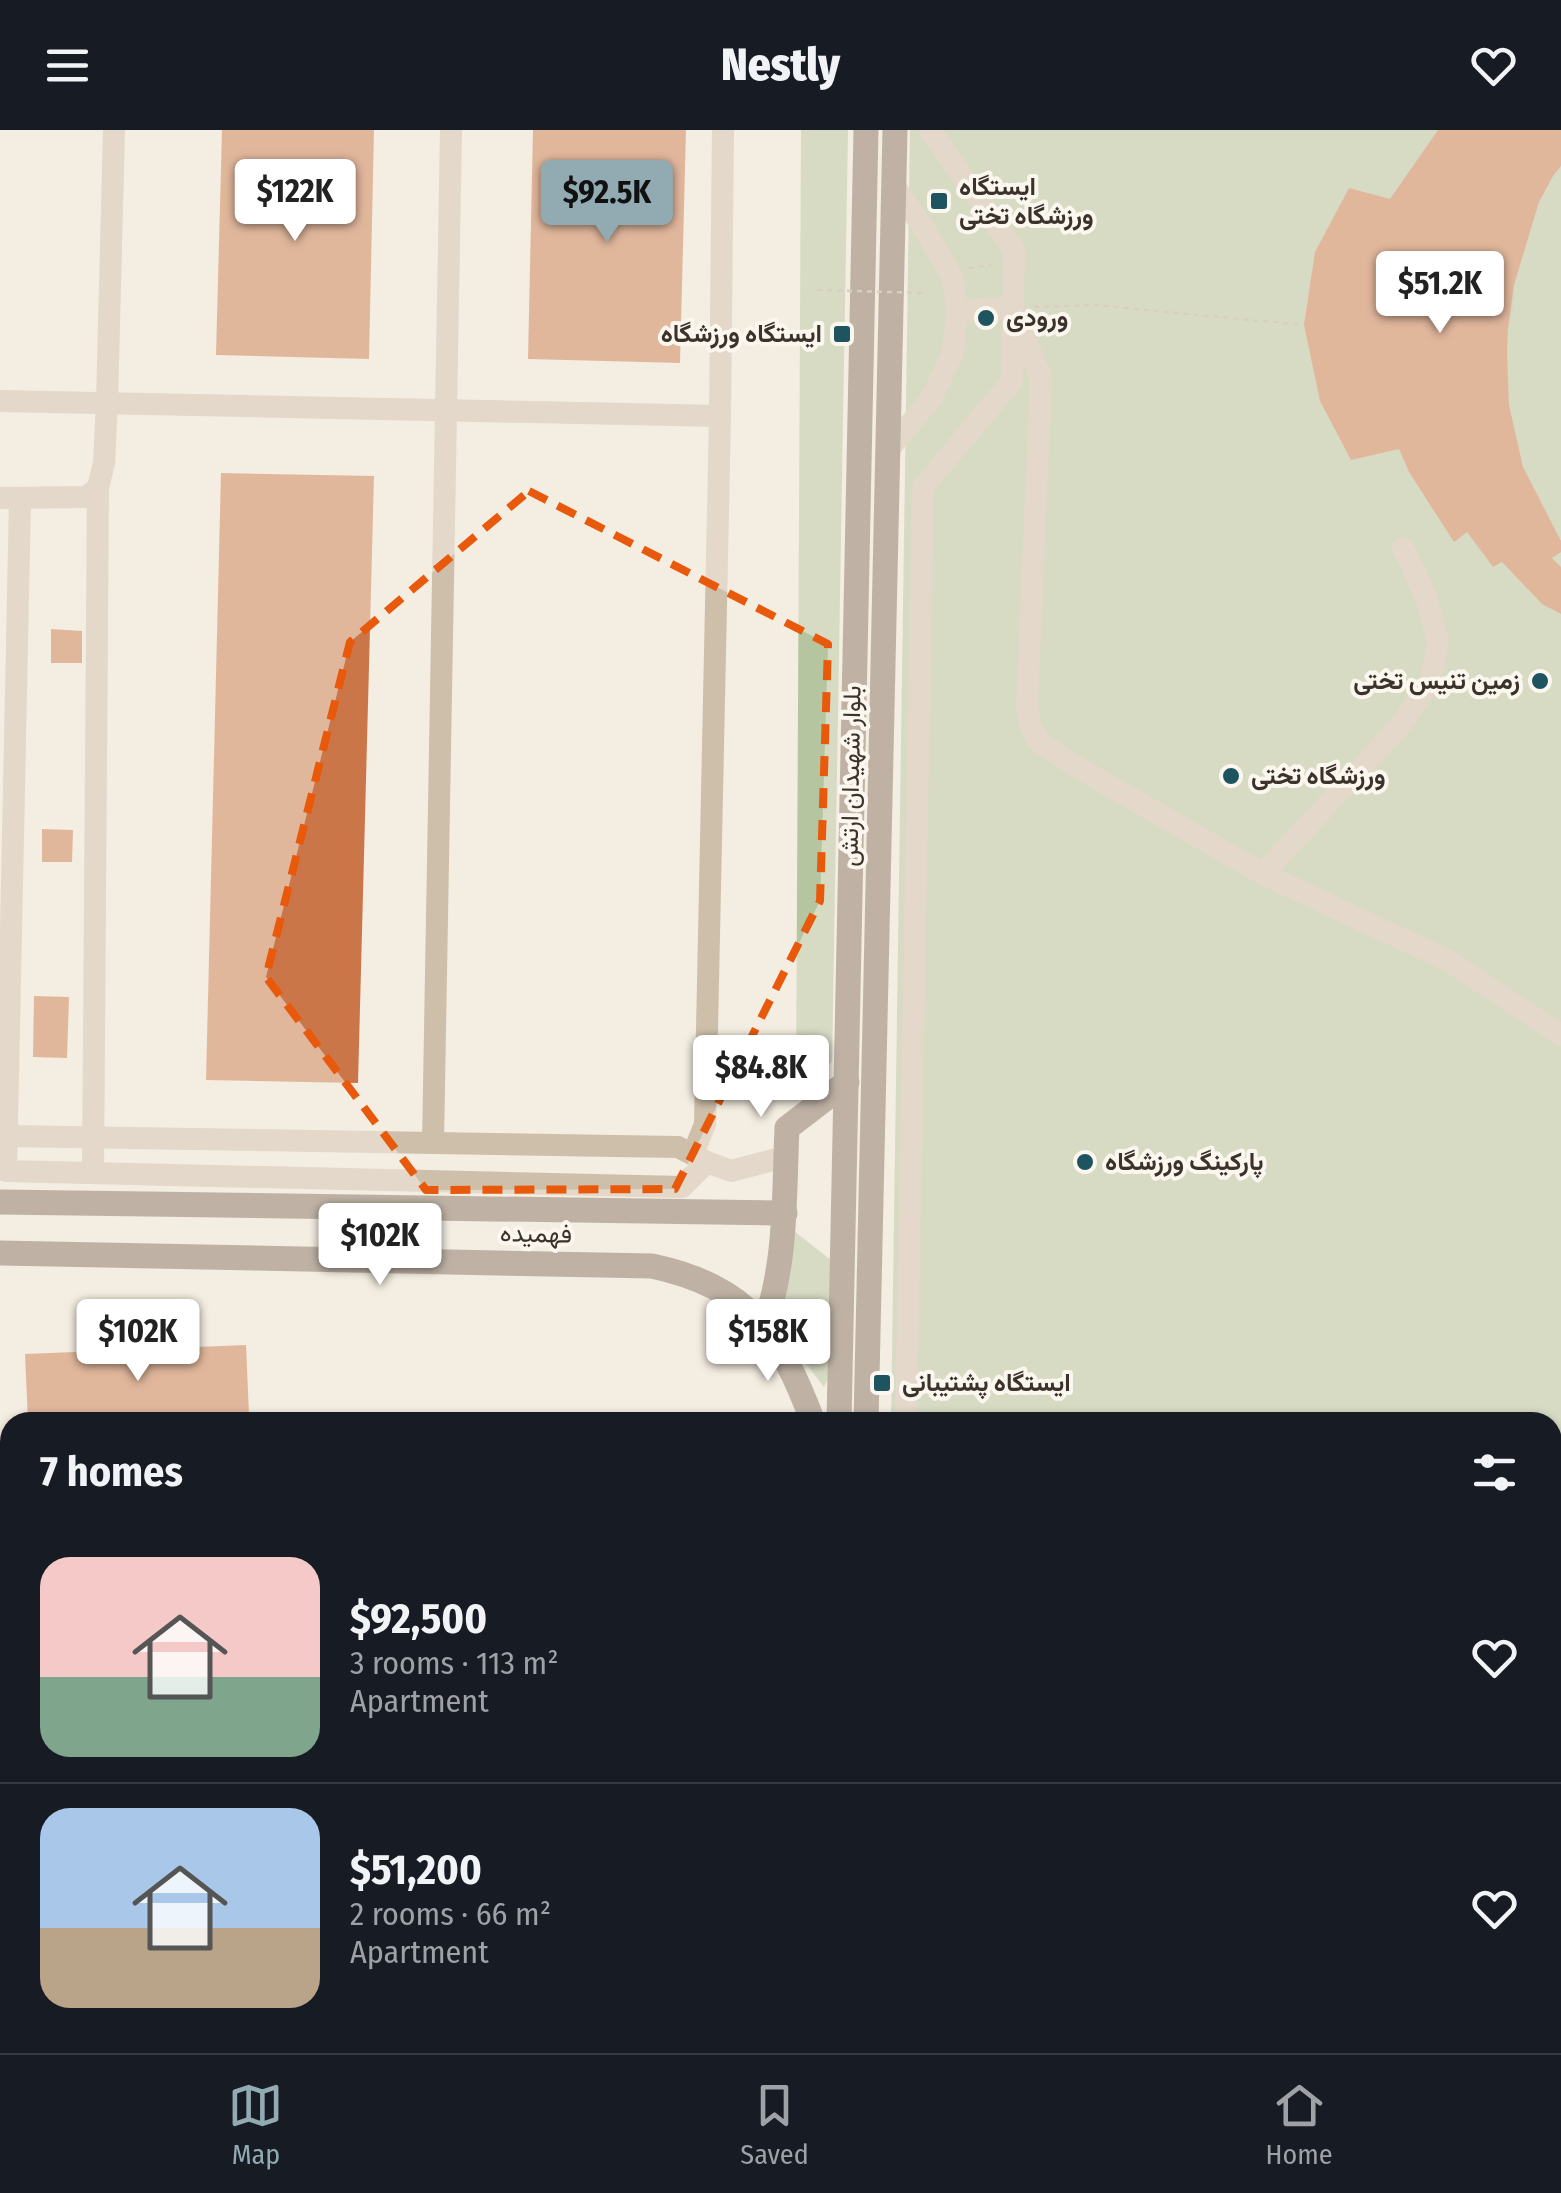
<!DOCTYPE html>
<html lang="en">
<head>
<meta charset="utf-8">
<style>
	:root { --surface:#171b24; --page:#20242c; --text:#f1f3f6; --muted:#9ea1a6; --line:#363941; --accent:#92abb2 }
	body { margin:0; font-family:"Fira Sans Condensed",Vazirmatn,sans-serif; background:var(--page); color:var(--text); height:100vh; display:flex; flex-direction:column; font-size:38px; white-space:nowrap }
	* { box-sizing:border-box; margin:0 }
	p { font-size:32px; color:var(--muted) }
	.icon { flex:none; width:55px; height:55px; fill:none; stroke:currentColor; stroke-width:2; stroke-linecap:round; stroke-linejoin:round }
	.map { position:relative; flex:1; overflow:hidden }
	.panel { position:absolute; left:0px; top:1282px; width:1562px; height:642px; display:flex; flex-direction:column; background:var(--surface); border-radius:30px 30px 0 0; box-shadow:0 2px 8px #0004 }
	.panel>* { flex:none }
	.price { position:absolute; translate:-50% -85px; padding:0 22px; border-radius:10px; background:#fff; color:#222; font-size:32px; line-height:65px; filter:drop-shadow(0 2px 5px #0008) }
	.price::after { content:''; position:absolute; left:50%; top:60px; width:30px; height:22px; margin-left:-15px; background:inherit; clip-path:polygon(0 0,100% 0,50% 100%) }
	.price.active { background:var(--accent); color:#111 }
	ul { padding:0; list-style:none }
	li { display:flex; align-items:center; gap:30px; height:250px; padding:0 40px }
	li+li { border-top:2px solid var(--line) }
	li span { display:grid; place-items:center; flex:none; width:280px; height:200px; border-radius:30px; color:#555 }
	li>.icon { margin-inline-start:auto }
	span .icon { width:120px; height:120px; fill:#fffc; stroke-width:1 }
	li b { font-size:42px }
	h2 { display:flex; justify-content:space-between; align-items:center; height:120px; padding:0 40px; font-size:42px }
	header { display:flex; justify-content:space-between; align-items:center; height:130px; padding:0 40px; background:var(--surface); font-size:45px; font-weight:800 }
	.dock { display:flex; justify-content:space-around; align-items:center; height:140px; border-top:2px solid var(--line); background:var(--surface); font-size:28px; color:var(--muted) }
	.dock a { display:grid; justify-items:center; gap:5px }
	.dock .active { color:var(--accent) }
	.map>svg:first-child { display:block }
</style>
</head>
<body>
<header><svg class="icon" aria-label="menu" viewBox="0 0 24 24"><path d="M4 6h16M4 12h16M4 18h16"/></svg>Nestly<svg class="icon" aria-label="heart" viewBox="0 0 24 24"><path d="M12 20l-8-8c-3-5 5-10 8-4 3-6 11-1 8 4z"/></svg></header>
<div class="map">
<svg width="1561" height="1923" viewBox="0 0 1561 1923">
	<rect width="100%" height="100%" fill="#f4ede1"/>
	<g fill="#b4c59f">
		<path d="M801,0H848L832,932L796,962Z"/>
		<path d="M910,0H1561V1846H1552V1292H891Z"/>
		<path d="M790,1098L831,1130V1242L824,1257L775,1193Z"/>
	</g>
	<g fill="#cb7648">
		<path d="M222,0H374L369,229L216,225Z"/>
		<path d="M533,0H686L680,233L528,229Z"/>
		<path d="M1438,0H1561V36L1553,46L1539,72L1514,155L1508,199L1507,222L1509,275L1523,337L1561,411V422L1552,428L1561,437V484L1542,474L1502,432L1493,437L1467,402L1454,412L1409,342L1399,319L1351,330L1320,271L1304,195L1315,122L1349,58L1390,69Z"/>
		<path d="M221,343L374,346L358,953L206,950Z"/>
		<path d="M51,499L82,501V533H51Z"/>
		<path d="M42,699L73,700L72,732H42Z"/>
		<path d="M34,866L69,867L67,928L33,927Z"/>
		<path d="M246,1215L249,1285L28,1292L25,1224Z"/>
	</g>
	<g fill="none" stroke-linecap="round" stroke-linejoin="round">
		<g stroke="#baa995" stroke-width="2.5" stroke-dasharray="5 5" stroke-linecap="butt">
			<path d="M969,138L991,135"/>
			<path d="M1034,177L1094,175L1304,195"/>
		</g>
		<g stroke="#cebfab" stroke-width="22">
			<path d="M957,181L1013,178L1041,248L1027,575L1030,595L1039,612L1077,637L1263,744L1449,831L1561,905"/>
			<path d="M0,271L720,286"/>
			<path d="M888,320L931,269L953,222L957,181L953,149L927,103L893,54"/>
			<path d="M0,368L86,367L98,358L104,333L107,272L114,0"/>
			<path d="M20,370L6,1041L682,1057L707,1032"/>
			<path d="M1263,744L1399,597L1431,551L1438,511L1426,467L1403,418"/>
			<path d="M6,1006L678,1017L707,1032L731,1041L785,1027"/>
			<path d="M433,1013L451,0"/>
			<path d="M693,1024L705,994L720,286L723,0"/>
			<path d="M93,1043L98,358"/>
			<path d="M906,1292L923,357L1012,251L1014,120L930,0"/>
			<path d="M1552,1333L1561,1330"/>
			<path d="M0,1651L4,1662L0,1923"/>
			<path d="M1552,1804L1561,1805"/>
			<path d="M1552,1831H1561"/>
			<path d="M1552,1861L1561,1862"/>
			<path d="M781,1923V1915"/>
		</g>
		<g stroke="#7e6b5b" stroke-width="25">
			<path d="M0,1072L785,1083"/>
			<path d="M0,1123L652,1136C749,1157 780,1204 813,1292"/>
			<path d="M764,1196C787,1134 784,1063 787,998L847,952"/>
			<path d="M839,1292L866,0"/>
			<path d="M866,1292L895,0"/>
			<path d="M890,1915V1923"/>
			<path d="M830,1923V1915"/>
		</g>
		<path stroke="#baa995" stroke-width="2.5" stroke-dasharray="5 5" stroke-linecap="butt" d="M817,160L925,163"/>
	</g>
	<path d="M0 0H1561V1923H0ZM529,361L828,514L820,771L675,1059L426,1060L266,847L350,512Z" fill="#f4ede1" fill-opacity=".55" fill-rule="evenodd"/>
	<path fill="none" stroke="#e8590c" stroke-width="8" stroke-dasharray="20 12" stroke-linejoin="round" d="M529,361L828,514L820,771L675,1059L426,1060L266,847L350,512Z"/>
	<g fill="#1e545f" stroke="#fbf7ee" stroke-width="4">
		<rect x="929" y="61" width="20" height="20" rx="5"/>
		<circle cx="986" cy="188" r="10"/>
		<rect x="832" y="194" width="20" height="20" rx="5"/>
		<circle cx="1540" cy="551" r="10"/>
		<circle cx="1231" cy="646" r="10"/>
		<circle cx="1085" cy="1032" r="10"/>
		<rect x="872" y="1243" width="20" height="20" rx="5"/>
	</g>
	<g text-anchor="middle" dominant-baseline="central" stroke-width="8" stroke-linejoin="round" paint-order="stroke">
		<g font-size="25" font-weight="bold" fill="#3b322b" stroke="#fbf7ee" text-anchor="start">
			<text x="959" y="57">ایستگاه<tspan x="959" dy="29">ورزشگاه تختی</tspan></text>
			<text x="1006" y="188">ورودی</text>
			<text x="822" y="204" text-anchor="end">ایستگاه ورزشگاه</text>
			<text x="1520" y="551" text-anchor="end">زمین تنیس تختی</text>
			<text x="1251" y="646">ورزشگاه تختی</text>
			<text x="1105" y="1032">پارکینگ ورزشگاه</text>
			<text x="902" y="1253">ایستگاه پشتیبانی</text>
		</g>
		<g font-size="25" fill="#3b322b" stroke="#fbf7ee">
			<text transform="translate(851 646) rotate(-89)">بلوار شهیدان ارتش</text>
			<text transform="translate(536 1104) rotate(1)">فهمیده</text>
		</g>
	</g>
</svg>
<b class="price" style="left:295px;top:114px">$122K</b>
<b class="price active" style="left:607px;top:115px">$92.5K</b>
<b class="price" style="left:1440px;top:206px">$51.2K</b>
<b class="price" style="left:761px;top:990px">$84.8K</b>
<b class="price" style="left:380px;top:1158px">$102K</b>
<b class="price" style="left:138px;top:1254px">$102K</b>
<b class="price" style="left:768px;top:1254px">$158K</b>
<section class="panel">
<h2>7 homes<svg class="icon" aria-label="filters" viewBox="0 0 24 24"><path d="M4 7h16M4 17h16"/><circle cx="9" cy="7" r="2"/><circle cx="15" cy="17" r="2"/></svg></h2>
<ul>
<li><span style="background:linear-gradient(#f6c9c9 60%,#7fa58c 0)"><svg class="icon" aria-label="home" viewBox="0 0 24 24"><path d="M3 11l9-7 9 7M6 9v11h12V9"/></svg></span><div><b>$92,500</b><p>3 rooms · 113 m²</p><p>Apartment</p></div><svg class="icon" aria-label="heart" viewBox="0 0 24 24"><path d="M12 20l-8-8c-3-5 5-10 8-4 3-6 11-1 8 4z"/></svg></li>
<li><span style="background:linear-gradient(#a9c7e8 60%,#b9a48a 0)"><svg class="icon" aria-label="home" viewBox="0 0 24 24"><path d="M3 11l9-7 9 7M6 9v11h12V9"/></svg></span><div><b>$51,200</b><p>2 rooms · 66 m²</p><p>Apartment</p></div><svg class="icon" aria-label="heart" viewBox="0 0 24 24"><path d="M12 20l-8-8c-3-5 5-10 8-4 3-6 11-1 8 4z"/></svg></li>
</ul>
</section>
</div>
<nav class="dock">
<a class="active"><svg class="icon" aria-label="map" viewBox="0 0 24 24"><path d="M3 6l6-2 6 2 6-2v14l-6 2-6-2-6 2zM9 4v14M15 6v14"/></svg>Map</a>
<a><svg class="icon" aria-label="saved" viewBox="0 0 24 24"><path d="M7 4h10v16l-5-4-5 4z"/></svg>Saved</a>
<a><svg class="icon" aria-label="home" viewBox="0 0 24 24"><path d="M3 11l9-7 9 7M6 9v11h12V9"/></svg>Home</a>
</nav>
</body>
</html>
